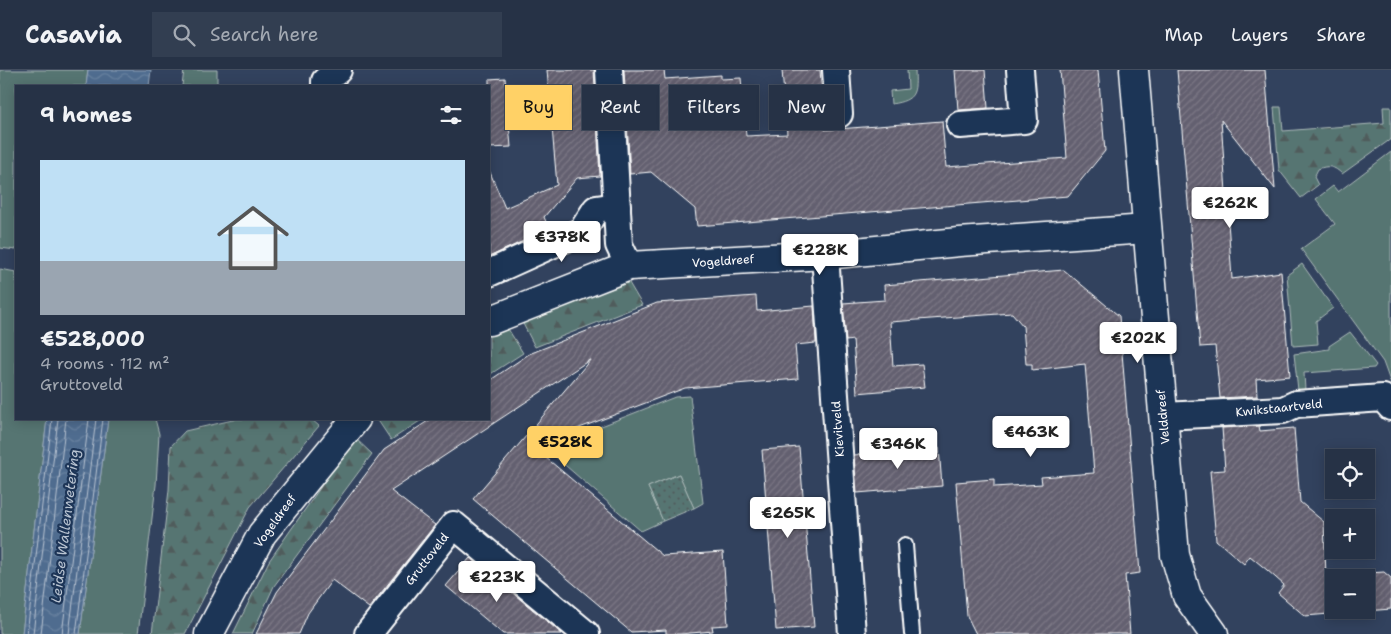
<!DOCTYPE html>
<html lang="en">
<head>
<meta charset="utf-8">
<style>
	:root { --surface:#263246; --page:#323e51; --text:#f1f3f6; --muted:#a4aab3; --line:#424d5f; --accent:#ffd166 }
	body { margin:0; font-family:"Shantell Sans",sans-serif; background:var(--page); color:var(--text); height:100vh; display:flex; flex-direction:column; font-size:19px; white-space:nowrap }
	* { box-sizing:border-box; margin:0 }
	p { font-size:16px; color:var(--muted) }
	.icon { flex:none; width:28px; height:28px; fill:none; stroke:currentColor; stroke-width:2; stroke-linecap:round; stroke-linejoin:round }
	.map { position:relative; flex:1; overflow:hidden }
	.panel { position:absolute; left:15px; top:15px; width:475px; height:335px; display:flex; flex-direction:column; background:var(--surface); border-radius:0px; box-shadow:0 2px 12px #0003,0 0 0 1px var(--line) }
	.panel>* { flex:none }
	.banner { position:absolute; left:505px; top:15px; width:475px; height:45px; display:flex; gap:10px }
	.tools { position:absolute; left:1325px; top:379px; display:grid; gap:10px }
	.tools a { display:grid; place-items:center; width:50px; height:50px; border-radius:0px; background:var(--surface); box-shadow:0 2px 12px #0003,0 0 0 1px var(--line); font-size:25px }
	.price { position:absolute; translate:-50% -42px; padding:0 11px; border-radius:5px; background:#fff; color:#222; font-size:16px; line-height:32px; filter:drop-shadow(0 1px 2px #0008) }
	.price::after { content:''; position:absolute; left:50%; top:30px; width:15px; height:11px; margin-left:-8px; background:inherit; clip-path:polygon(0 0,100% 0,50% 100%) }
	.price.selected { background:var(--accent); color:#111 }
	ul { padding:0; list-style:none }
	li { display:grid; align-content:center; gap:10px; height:265px; padding:0 25px }
	li+li { border-top:1px solid var(--line) }
	li span { display:grid; place-items:center; height:155px; border-radius:0px; color:#555 }
	li>.icon { margin-inline-start:auto }
	span .icon { width:90px; height:90px; fill:#fffc; stroke-width:1 }
	li b { font-size:21px }
	h2 { display:flex; justify-content:space-between; align-items:center; height:60px; padding:0 25px; font-size:21px }
	.tag { padding:0 18px; border-radius:0px; background:var(--surface); box-shadow:0 2px 12px #0003,0 0 0 1px var(--line); font-size:18px; line-height:45px }
	.tag.selected { background:var(--accent); color:#111 }
	header { display:flex; align-items:center; gap:30px; box-sizing:border-box; height:70px; padding:0 25px; background:var(--surface); border-bottom:1px solid var(--line) }
	header strong { font-size:24px }
	nav { display:flex; gap:28px; margin-inline-start:auto; font-size:18px }
	.search { width:350px; height:45px; background:var(--page); display:flex; align-items:center; gap:12px; box-sizing:border-box; padding:0 18px; border-radius:0px; color:var(--muted); font-size:19px }
	.map>svg:first-child { display:block }
</style>
</head>
<body>
<header>
<strong>Casavia</strong>
<div class="search"><svg class="icon" aria-label="search" viewBox="0 0 24 24"><circle cx="10" cy="10" r="6"/><path d="M15 15l6 6"/></svg>Search here</div>
<nav><a>Map</a><a>Layers</a><a>Share</a></nav>
</header>
<div class="map">
<svg width="1391" height="564" viewBox="0 0 1391 564">
	<defs>
		<pattern id="forest-firs" width="22" height="20" patternUnits="userSpaceOnUse" patternTransform="scale(1.25)"><rect width="22" height="20" fill="#577472"/><path d="M5 1l3.5 6h-7zM16 11l3.5 6h-7z" fill="#505c5b"/></pattern>
		<pattern id="park-dots" width="8" height="8" patternUnits="userSpaceOnUse" patternTransform="scale(1.25)"><rect width="8" height="8" fill="#577472"/><path d="M2 2h.1M6 6h.1" fill="none" stroke="#505c5b" stroke-width="1.8" stroke-linecap="round"/></pattern>
		<pattern id="water-waves" width="16" height="10" patternUnits="userSpaceOnUse" patternTransform="scale(1.25)"><rect width="16" height="10" fill="#4f6c8f"/><path d="M0 5q4-4 8 0t8 0" fill="none" stroke="#6982a0"/></pattern>
		<pattern id="building-hatch" width="6" height="6" patternUnits="userSpaceOnUse" patternTransform="scale(1.25)"><rect width="6" height="6" fill="#646070"/><path d="M-1 1l2-2M0 6l6-6M5 7l2-2" fill="none" stroke="#7b7885"/></pattern>
	</defs>
	<rect width="100%" height="100%" fill="#32425e"/>
	<filter id="ink" filterUnits="userSpaceOnUse"><feTurbulence type="fractalNoise" baseFrequency=".02" numOctaves="2"/><feDisplacementMap in="SourceGraphic" scale="10" xChannelSelector="R" yChannelSelector="G"/><feConvolveMatrix kernelMatrix="1 2 1 2 8 2 1 2 1" color-interpolation-filters="sRGB"/></filter>
	<g filter="url(#ink)">
		<g fill="#577472" stroke="#abbab8">
			<path d="M0,0H88L86,16H16V180L0,178Z"/>
			<path d="M184,0H217V16H182Z"/>
			<path d="M907,0H915C916,23 916,30 891,34L890,21L908,19Z"/>
			<path d="M1391,82V314L1383,292L1301,179L1335,154L1316,129L1333,116L1338,122Z"/>
			<path d="M1302,194L1333,238L1316,251L1318,274L1293,276L1287,205Z"/>
			<path d="M0,199L16,202V349H47L22,564H0Z"/>
			<path d="M1350,262L1376,295L1374,298L1304,303L1305,320H1298L1294,284L1329,279V276Z"/>
			<path d="M690,326L703,433L694,438L679,404L648,417L663,451L641,461L551,383L566,370L675,327Z"/>
			<path d="M108,349H155L159,364L156,415L138,564H80Z"/>
		</g>
		<g fill="url(#forest-firs)" stroke="#abbab8">
			<path d="M1274,37H1281L1283,61L1384,53L1383,37H1391V69L1342,104C1334,96 1328,95 1318,99L1314,107L1318,115L1301,128L1279,100Z"/>
			<path d="M625,206L642,235L535,277L519,246Z"/>
			<path d="M505,254L523,283L489,305V265Z"/>
			<path d="M237,349H311L319,356L250,437L185,564H152L169,420L171,376L185,361Z"/>
			<path d="M377,349H423L391,370Z"/>
			<path d="M355,368L372,384L274,516L252,564H233L269,491Z"/>
		</g>
		<path fill="url(#park-dots)" stroke="#abbab8" d="M679,404L694,438L663,451L648,417Z"/>
		<g fill="url(#water-waves)" stroke="#95a7bc">
			<path d="M88,0H151L149,16H86Z"/>
			<path d="M47,349H108L80,564H22Z"/>
		</g>
		<g fill="none" stroke-linecap="round" stroke-linejoin="round">
			<g stroke="#b9c4d2" stroke-width="1">
				<path d="M27,564L52,349"/>
				<path d="M33,564L58,349"/>
				<path d="M41,564L66,349"/>
				<path d="M62,564L89,349"/>
				<path d="M69,564L96,349"/>
				<path d="M76,564L103,349"/>
			</g>
		</g>
		<g fill="url(#building-hatch)" stroke="#fff" fill-rule="evenodd">
			<path d="M547,0H594L600,106L577,108L544,147L549,159L489,187V100L505,138L557,115Z"/>
			<path d="M624,0H664L665,9L721,5V9L741,8L746,66L787,64L782,0H820L825,60L942,51L946,97L1067,88L1060,0H1098L1105,81L1068,126L697,156L695,139L651,102L630,104Z"/>
			<path d="M955,0H985L988,38L958,40Z"/>
			<path d="M1177,0H1265L1275,119L1221,50L1232,209L1281,202L1290,306L1256,309L1257,326L1220,328L1215,276L1200,277Z"/>
			<path d="M505,8L511,77L489,78V9Z"/>
			<path d="M1064,200L1119,246L1140,503L1125,505L1130,564H976L967,546L956,412L994,409V417L1042,414L1041,407L1094,403L1085,294L1032,300V294H1026L1023,256L1012,243L890,252L893,296L922,294L925,317L857,323L853,270L846,271L843,233L885,230L884,215Z"/>
			<path d="M756,226L757,241L814,236L816,273L795,275L798,309L685,318L532,376L663,486L723,482L728,555L712,556L713,561L680,564H666V560L631,562L473,429L591,289L391,421L435,455L369,538L332,510L308,543L299,564H256L277,522L384,380L431,349H489V311L529,284L657,233Z"/>
			<path d="M1259,356L1260,361L1294,358L1300,432L1324,452L1326,506L1384,502L1391,508V539L1305,546L1278,523L1284,515L1267,500L1250,486L1244,494L1216,470L1210,401L1225,400L1222,358ZM1334,508H1366V540H1334Z"/>
			<path d="M799,377L814,557L776,560L762,380Z"/>
			<path d="M939,378L942,416L857,423L854,385Z"/>
			<path d="M470,488L549,553L562,564H503L446,516Z"/>
		</g>
		<g fill="none" stroke-linecap="round" stroke-linejoin="round">
			<defs>
				<path id="lane" d="M905,475L912,564"/>
				<g id="street">
					<path d="M609,0L619,175L629,196"/>
					<path d="M836,0L839,44"/>
					<path d="M325,16V11L338,0"/>
					<path d="M960,55L1024,50L1020,0"/>
					<path d="M825,185L852,564"/>
					<path d="M489,203L582,161L596,139L617,136"/>
					<path d="M1163,346L1283,340L1296,334L1383,328L1391,337"/>
					<path d="M368,564L454,455L586,564"/>
				</g>
				<g id="secondary">
					<path d="M1134,0L1175,485L1187,526L1214,564"/>
					<path d="M489,251L629,196L825,185L959,172L1147,159"/>
					<path d="M209,564L262,464L356,349"/>
				</g>
			</defs>
			<use href="#lane" stroke="#fff" stroke-width="18"/>
			<use href="#street" stroke="#fff" stroke-width="30"/>
			<use href="#secondary" stroke="#fff" stroke-width="31"/>
			<use href="#lane" stroke="#1d3557" stroke-width="14"/>
			<use href="#street" stroke="#1d3557" stroke-width="26"/>
			<use href="#secondary" stroke="#1d3557" stroke-width="28"/>
		</g>
	</g>
	<g text-anchor="middle" dominant-baseline="central" stroke-width="4.5" stroke-linejoin="round" paint-order="stroke">
		<g font-size="12" fill="#fff" stroke="#1d3557">
			<text transform="translate(723 191) rotate(-4)">Vogeldreef</text>
			<text transform="translate(1279 338) rotate(-6)">Kwikstaartveld</text>
			<text transform="translate(1163 347) rotate(-95)">Velddreef</text>
			<text transform="translate(838 359) rotate(-94)">Kievitveld</text>
			<text transform="translate(275 451) rotate(-54)">Vogeldreef</text>
			<text transform="translate(427 489) rotate(-52)">Gruttoveld</text>
		</g>
		<g font-size="14" font-style="italic" fill="#b9c4d2" stroke="#1d3557">
			<text transform="translate(65 456) rotate(-83)">Leidse Wallenwetering</text>
		</g>
	</g>
</svg>
<div class="tools">
<a><svg class="icon" aria-label="locate" viewBox="0 0 24 24"><circle cx="12" cy="12" r="6"/><path d="M12 2v4M12 18v4M2 12h4M18 12h4"/></svg></a>
<a>+</a>
<a>−</a>
</div>
<b class="price" style="left:1230px;top:159px">€262K</b>
<b class="price" style="left:562px;top:193px">€378K</b>
<b class="price" style="left:820px;top:206px">€228K</b>
<b class="price" style="left:1138px;top:294px">€202K</b>
<b class="price" style="left:1031px;top:388px">€463K</b>
<b class="price selected" style="left:565px;top:398px">€528K</b>
<b class="price" style="left:898px;top:400px">€346K</b>
<b class="price" style="left:788px;top:469px">€265K</b>
<b class="price" style="left:497px;top:533px">€223K</b>
<div class="banner">
<a class="tag selected">Buy</a>
<a class="tag">Rent</a>
<a class="tag">Filters</a>
<a class="tag">New</a>
</div>
<section class="panel">
<h2>9 homes<svg class="icon" aria-label="filters" viewBox="0 0 24 24"><path d="M4 7h16M4 17h16"/><circle cx="9" cy="7" r="2"/><circle cx="15" cy="17" r="2"/></svg></h2>
<ul>
<li><span style="background:linear-gradient(#bfe0f5 65%,#9aa5b1 0)"><svg class="icon" aria-label="home" viewBox="0 0 24 24"><path d="M3 11l9-7 9 7M6 9v11h12V9"/></svg></span><div><b>€528,000</b><p>4 rooms · 112 m²</p><p>Gruttoveld</p></div></li>
</ul>
</section>
</div>
</body>
</html>
